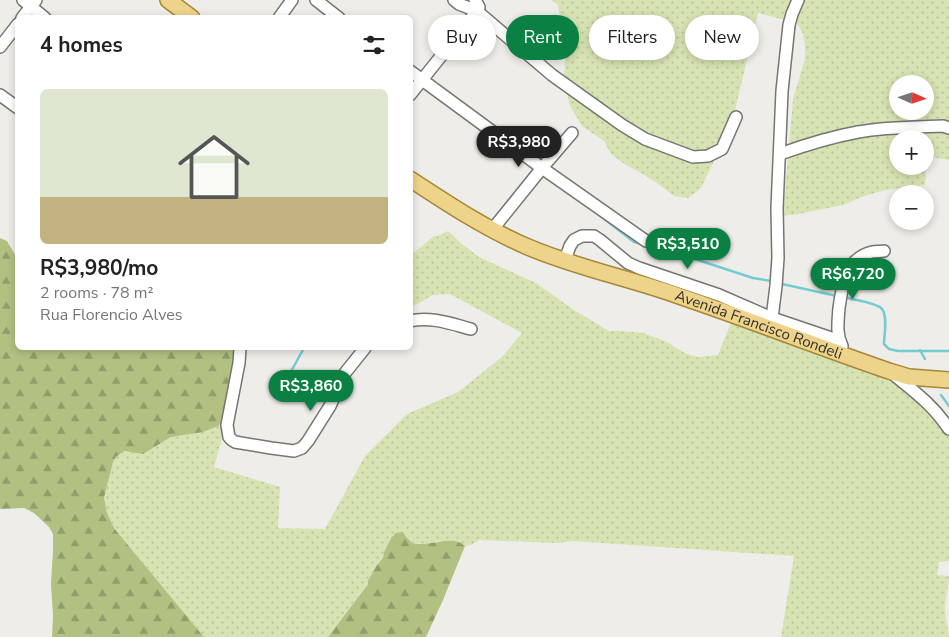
<!DOCTYPE html>
<html lang="en">
<head>
<meta charset="utf-8">
<style>
	:root { --surface:#fff; --page:#f2f2f2; --text:#222; --muted:#767676; --accent:#0b8043 }
	body { margin:0; font-family:"Nunito Sans",sans-serif; background:var(--page); color:var(--text); height:100vh; display:flex; flex-direction:column; font-size:19px; white-space:nowrap }
	* { box-sizing:border-box; margin:0 }
	p { font-size:16px; color:var(--muted) }
	.icon { flex:none; width:28px; height:28px; fill:none; stroke:currentColor; stroke-width:2; stroke-linecap:round; stroke-linejoin:round }
	.map { position:relative; flex:1; overflow:hidden }
	.sheet { position:absolute; left:15px; top:15px; width:398px; height:335px; display:flex; flex-direction:column; background:var(--surface); border-radius:8px; box-shadow:0 2px 8px #0003 }
	.sheet>* { flex:none }
	.guide { position:absolute; left:428px; top:15px; width:446px; height:45px; display:flex; gap:10px }
	.needle { width:32px; rotate:93deg }
	.tools { position:absolute; left:889px; top:75px; display:grid; gap:10px }
	.tools a { display:grid; place-items:center; width:45px; height:45px; border-radius:50%; background:var(--surface); box-shadow:0 2px 8px #0003; font-size:25px }
	.price { position:absolute; translate:-50% -42px; padding:0 11px; border-radius:18px; background:var(--accent); color:#fff; font-size:16px; line-height:32px; filter:drop-shadow(0 1px 2px #0008) }
	.price::after { content:''; position:absolute; left:50%; top:30px; width:15px; height:11px; margin-left:-8px; background:inherit; clip-path:polygon(0 0,100% 0,50% 100%) }
	.price.current { background:#222; color:#fff }
	ul { padding:0; list-style:none }
	li { display:grid; align-content:center; gap:10px; height:265px; padding:0 25px }
	li span { display:grid; place-items:center; height:155px; border-radius:8px; color:#555 }
	li>.icon { margin-inline-start:auto }
	span .icon { width:90px; height:90px; fill:#fffc; stroke-width:1 }
	li b { font-size:21px }
	h2 { display:flex; justify-content:space-between; align-items:center; height:60px; padding:0 25px; font-size:21px }
	.chip { padding:0 18px; border-radius:22px; background:var(--surface); box-shadow:0 2px 8px #0003; font-size:18px; line-height:45px }
	.chip.current { background:var(--accent); color:#fff }
	.map>svg:first-child { display:block }
</style>
</head>
<body>
<div class="map">
<svg width="949" height="637" viewBox="0 0 949 637">
	<defs>
		<pattern id="grass-dots" width="8" height="8" patternUnits="userSpaceOnUse" patternTransform="scale(1.25)"><rect width="8" height="8" fill="#d7e3b3"/><path d="M2 2h.1M6 6h.1" fill="none" stroke="#b9c39a" stroke-width="1.8" stroke-linecap="round"/></pattern>
		<pattern id="forest-firs" width="22" height="20" patternUnits="userSpaceOnUse" patternTransform="scale(1.25)"><rect width="22" height="20" fill="#b2c182"/><path d="M5 1l3.5 6h-7zM16 11l3.5 6h-7z" fill="#919d6b"/></pattern>
	</defs>
	<rect width="100%" height="100%" fill="#efede9"/>
	<g fill="url(#grass-dots)" fill-rule="evenodd">
		<path d="M551,0H949V160L927,156L925,185L886,190L864,196L843,205L798,214L783,216L793,99L805,59V46L803,34L797,23L758,13L732,123L701,188L688,198L674,196L657,183L638,171L626,165L611,154L604,141L582,126L570,106L564,79L565,60L568,49L559,35L560,19L558,5ZM898,84H925V111H898ZM898,139H925V166H898Z"/>
		<path d="M448,231L462,244L479,257L536,283L574,310L609,331H620L644,333L669,343L676,348L687,354L698,357L718,355L732,320L885,373L949,427V561L939,562L937,575L949,576C949,587 945,597 945,608C945,618 948,627 949,637H781L794,556L573,541L557,543L479,540L471,545L465,546L464,545L439,541L426,544L412,543L407,536L391,538L384,552L383,558L377,565L368,579V583L328,637H204L114,528L107,513L104,498L113,462L116,457L124,451L127,452L157,446L171,437L186,434L229,414L214,467L280,487L278,528L325,529L365,456L407,414L458,392L503,356L522,333L450,294L433,295L410,308V256L434,236H438Z"/>
	</g>
	<g fill="url(#forest-firs)">
		<path d="M0,238L7,241L17,258L18,348H239L229,414L218,426L203,432L171,437L143,454L124,451L116,457L113,462L104,498L107,513L114,528L204,637H52L53,616L51,584L53,550V534L49,527L34,513L24,508L0,509Z"/>
		<path d="M402,532L412,543C416,544 420,544 424,544C437,543 454,536 465,546L443,600L426,637H328L368,584V580L377,565L383,558L384,552L391,538L396,533Z"/>
	</g>
	<g fill="none" stroke-linecap="round" stroke-linejoin="round">
		<g stroke="#73ccd2" stroke-width="2.5">
			<path d="M598,214L634,242L642,244"/>
			<path d="M648,245L655,246L753,278L771,281"/>
			<path d="M782,284L837,296"/>
			<path d="M848,298C855,300 878,303 882,309C888,316 884,336 884,344L889,349L898,351H949"/>
			<path d="M920,350L925,359"/>
			<path d="M289,375L304,348"/>
			<path d="M941,395L949,406"/>
		</g>
		<defs>
			<g id="minor">
				<path d="M23,0L45,18"/>
				<path d="M316,0L339,18"/>
				<path d="M454,0L459,4L477,11L552,75L622,125L645,139L693,157L708,156L722,149L736,117"/>
				<path d="M22,18L36,0"/>
				<path d="M279,18L292,0"/>
				<path d="M0,47L18,24"/>
				<path d="M410,71L542,168L646,241"/>
				<path d="M0,95L18,108"/>
				<path d="M410,95L477,11L479,7L475,0"/>
				<path d="M780,154C805,145 831,137 858,132C885,127 914,127 943,126L949,128"/>
				<path d="M492,230L542,168L572,133"/>
				<path d="M565,260L570,246L574,240L582,236H594L600,240L628,263L639,268L719,295L772,318L840,341"/>
				<path d="M772,318L776,286L778,258L777,208L782,91L789,25L792,14L798,0"/>
				<path d="M410,321C430,316 452,324 471,329"/>
				<path d="M842,346C836,334 838,322 839,308C842,286 846,258 872,252C876,251 880,252 884,251"/>
				<path d="M240,348L239,363L227,425L229,437L232,440L235,442L271,448L294,451L302,448L308,441L330,406L345,373L365,348"/>
				<path d="M893,374C915,392 933,405 949,429"/>
			</g>
			<g id="major">
				<path d="M168,0L192,18"/>
				<path id="s1" d="M410,179C448,204 486,229 528,247C577,268 629,278 679,296C750,320 819,347 889,371L909,377L949,380"/>
			</g>
		</defs>
		<use href="#minor" stroke="#777571" stroke-width="14"/>
		<use href="#major" stroke="#a58738" stroke-width="18"/>
		<use href="#minor" stroke="#fff" stroke-width="11"/>
		<use href="#major" stroke="#eed38b" stroke-width="15"/>
	</g>
	<g text-anchor="middle" dominant-baseline="central" stroke-width="4.5" stroke-linejoin="round" paint-order="stroke">
		<g font-size="15" fill="#31302e" stroke="#fdfbf6">
			<text stroke="none"><textPath href="#s1" startOffset="380">Avenida Francisco Rondeli</textPath></text>
		</g>
	</g>
</svg>
<div class="tools">
<a><svg class="needle" viewBox="-14 -14 28 28"><path d="M0-13l5 13h-10z" fill="#e53935"/><path d="M0 13l5-13h-10z" fill="#767676"/></svg></a>
<a>+</a>
<a>−</a>
</div>
<b class="price current" style="left:519px;top:168px">R$3,980</b>
<b class="price" style="left:688px;top:270px">R$3,510</b>
<b class="price" style="left:853px;top:300px">R$6,720</b>
<b class="price" style="left:311px;top:412px">R$3,860</b>
<div class="guide">
<a class="chip">Buy</a>
<a class="chip current">Rent</a>
<a class="chip">Filters</a>
<a class="chip">New</a>
</div>
<section class="sheet">
<h2>4 homes<svg class="icon" aria-label="filters" viewBox="0 0 24 24"><path d="M4 7h16M4 17h16"/><circle cx="9" cy="7" r="2"/><circle cx="15" cy="17" r="2"/></svg></h2>
<ul>
<li><span style="background:linear-gradient(#dfe7d0 70%,#c2b280 0)"><svg class="icon" aria-label="home" viewBox="0 0 24 24"><path d="M3 11l9-7 9 7M6 9v11h12V9"/></svg></span><div><b>R$3,980/mo</b><p>2 rooms · 78 m²</p><p>Rua Florencio Alves</p></div></li>
</ul>
</section>
</div>
</body>
</html>
